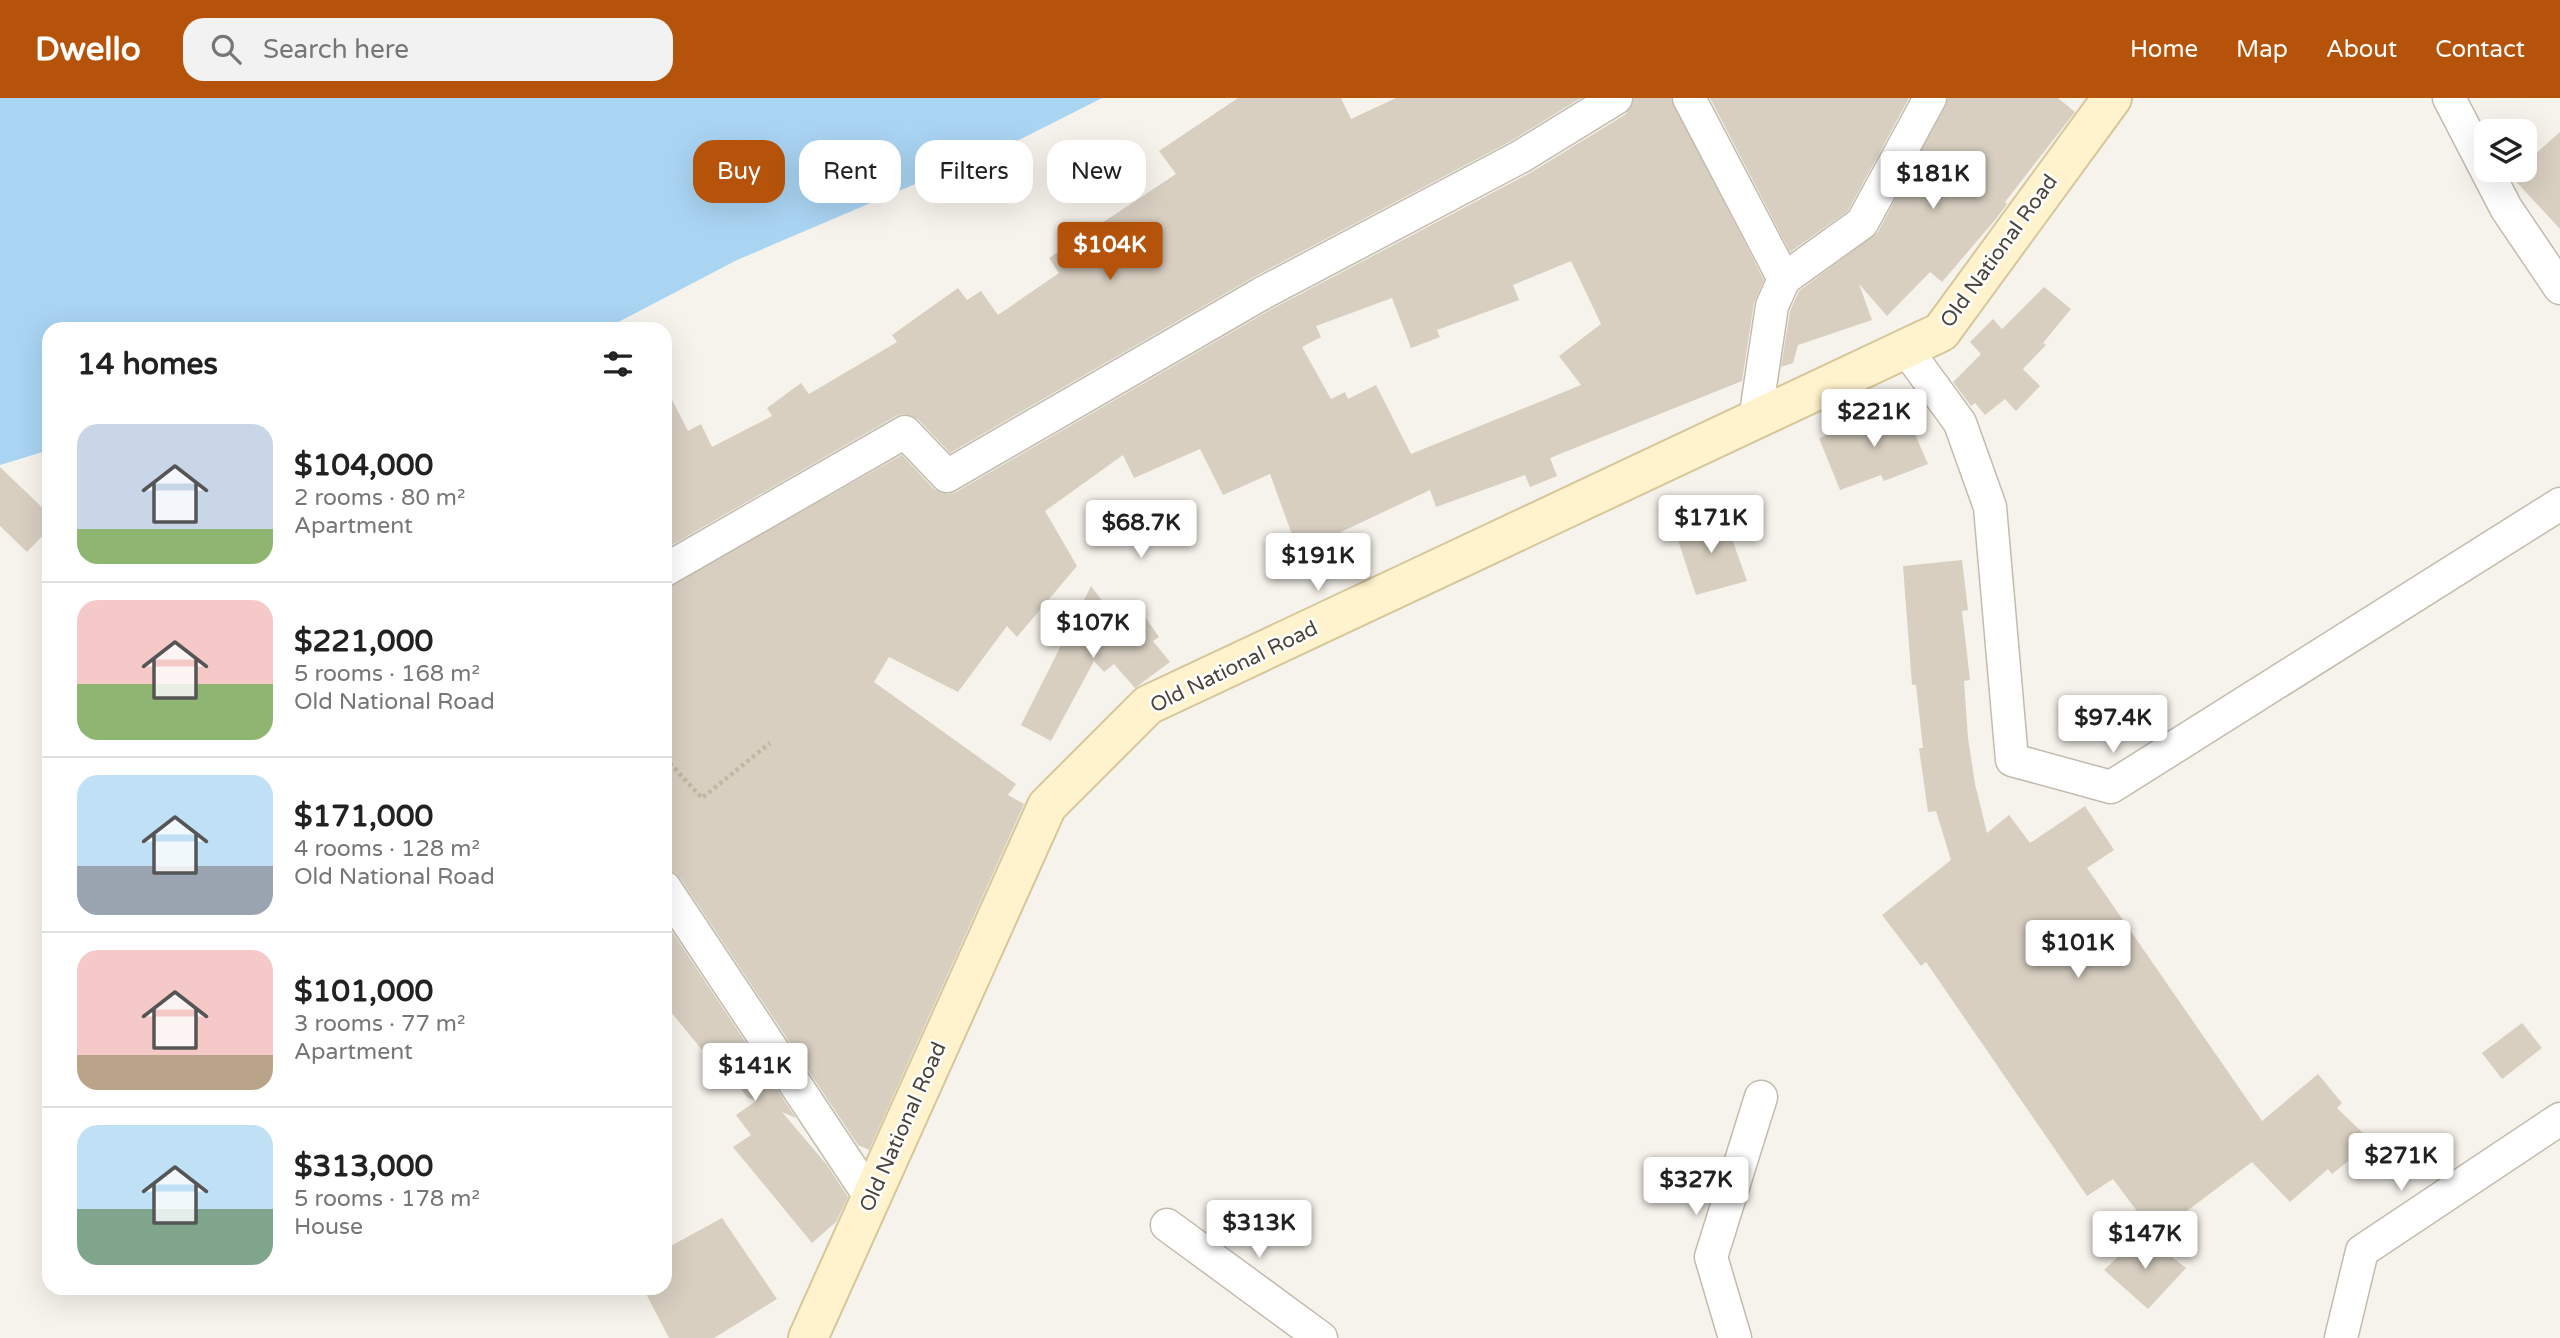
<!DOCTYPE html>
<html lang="en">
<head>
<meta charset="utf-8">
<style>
	:root { --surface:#fff; --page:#f2f2f2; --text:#222; --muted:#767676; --line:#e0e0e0; --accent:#b45309 }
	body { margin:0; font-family:"Varela Round",sans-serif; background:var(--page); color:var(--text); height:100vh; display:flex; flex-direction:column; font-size:26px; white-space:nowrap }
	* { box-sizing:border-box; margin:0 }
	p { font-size:23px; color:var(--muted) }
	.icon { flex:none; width:38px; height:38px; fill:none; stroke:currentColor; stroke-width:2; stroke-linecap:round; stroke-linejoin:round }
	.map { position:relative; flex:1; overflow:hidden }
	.sheet { position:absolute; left:42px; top:224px; width:630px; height:973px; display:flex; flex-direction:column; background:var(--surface); border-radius:21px; box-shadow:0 7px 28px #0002 }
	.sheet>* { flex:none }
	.banner { position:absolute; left:693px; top:42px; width:665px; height:63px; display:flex; gap:14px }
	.buttons { position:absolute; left:2474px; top:21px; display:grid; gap:14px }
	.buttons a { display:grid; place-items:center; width:63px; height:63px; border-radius:14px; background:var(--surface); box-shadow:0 7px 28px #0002; font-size:35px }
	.price { position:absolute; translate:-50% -60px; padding:0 16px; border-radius:7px; background:#fff; color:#222; font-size:23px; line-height:46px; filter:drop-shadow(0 2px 4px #0008) }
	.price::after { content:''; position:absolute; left:50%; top:42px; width:21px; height:16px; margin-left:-10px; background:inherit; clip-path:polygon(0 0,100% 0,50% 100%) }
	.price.current { background:var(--accent); color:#fff }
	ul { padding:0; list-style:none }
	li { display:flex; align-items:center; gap:21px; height:175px; padding:0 35px }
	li+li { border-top:2px solid var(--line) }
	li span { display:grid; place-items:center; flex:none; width:196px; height:140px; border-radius:21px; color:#555 }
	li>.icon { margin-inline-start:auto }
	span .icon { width:84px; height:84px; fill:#fffc; stroke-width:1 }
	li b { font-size:30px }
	h2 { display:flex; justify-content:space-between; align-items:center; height:84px; padding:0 35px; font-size:30px }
	.pill { padding:0 24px; border-radius:21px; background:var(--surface); box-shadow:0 7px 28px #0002; font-size:24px; line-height:63px }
	.pill.current { background:var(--accent); color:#fff }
	header { display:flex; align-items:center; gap:42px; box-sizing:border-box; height:98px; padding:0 35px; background:var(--accent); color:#fff }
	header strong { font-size:33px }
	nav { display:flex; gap:38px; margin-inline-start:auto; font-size:24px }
	.search { width:490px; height:63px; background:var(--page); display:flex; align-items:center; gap:18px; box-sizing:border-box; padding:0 24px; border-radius:21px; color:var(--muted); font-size:26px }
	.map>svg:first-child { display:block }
</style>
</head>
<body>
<header>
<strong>Dwello</strong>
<div class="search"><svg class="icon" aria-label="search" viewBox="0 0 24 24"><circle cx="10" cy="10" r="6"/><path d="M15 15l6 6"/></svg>Search here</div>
<nav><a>Home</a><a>Map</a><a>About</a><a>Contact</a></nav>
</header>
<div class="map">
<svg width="2560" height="1240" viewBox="0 0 2560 1240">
	<rect width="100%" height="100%" fill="#f6f3ec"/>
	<path fill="#a9d4f2" d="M0,0H1102L1023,40L737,162L605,231H49V352L0,367Z"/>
	<g fill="#d8cfc1" fill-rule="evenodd">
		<path d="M1238,0H1341L1351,21L1396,0H1581L1511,43L1252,180L950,355L918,321L904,316L896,318L665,451V288L688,333L701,326L712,349L772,318L767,310L801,285L809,296L897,244L892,237L958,190L967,202L981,193L998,217L1059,175L1049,160L1176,76L1159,53Z"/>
		<path d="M1634,0H1671L1764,182L1754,205L1742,283L1550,360L1557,378L1530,389L1525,377L1436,409L1430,392L1341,434L1347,452L1303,467L1270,376L1223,397L1200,351L1134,380L1123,357L1045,413L1077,468L1017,539L1007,528L958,594L889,559L874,584L1016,686L1008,697L1024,706L869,1052L858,1047L680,780L665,772V490L902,357L934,391L948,396L956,394L1270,212L1530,75L1626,16ZM1571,163L1601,226L1559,258L1581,287L1411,356L1376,287L1348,301L1345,294L1331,301L1302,249L1321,239L1316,228L1392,200L1411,250L1440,239L1437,232L1519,202L1513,187Z"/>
		<path d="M1710,0H1909L1848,113L1790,154Z"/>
		<path d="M1948,0H2058L2075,14L2005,104L2007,106L1995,122L1942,184L1930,174L1887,218L1859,186L1872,222L1798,247L1793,265L1781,269L1790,213L1799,193L1878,134Z"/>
		<path d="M2560,34V131L2511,78L2518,72H2525V65Z"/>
		<path d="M2044,189L2071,211L2043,245L2046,247L2023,271L2040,288L2016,313L2005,301L1985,317L1975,305L1971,308L1953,284L1981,256L1970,244L1993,221L2002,231Z"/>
		<path d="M1902,307L1928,366L1884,383L1881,377L1840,392L1819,340Z"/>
		<path d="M0,369L49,416V431L27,454L0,428Z"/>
		<path d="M1723,416L1747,483L1696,497L1675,433Z"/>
		<path d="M1962,462L1968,512L1962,513L1970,582L1964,583L1968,640L1975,686L1987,735L2009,717L2030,745L2085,708L2114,752L2087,770L2262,1023L2318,976L2342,1005L2337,1010L2366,1038L2364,1040L2370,1046L2332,1076L2328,1071L2290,1104L2252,1064L2155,1137L2113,1081L2087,1098L1926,864L1921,868L1882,817L1951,762L1936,713L1928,714L1919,650H1923L1916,587H1912L1903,468Z"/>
		<path d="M1091,488L1112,516L1115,513L1125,526L1141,513L1159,539L1153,543L1170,564L1135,590L1114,566L1104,574L1094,563L1051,643L1021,627Z"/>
		<path d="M665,823L796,1020L782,1014L827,1067L848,1099L836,1124L812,1145L733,1049L751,1037L736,1017L756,1003L747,999L708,950L703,953L665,907Z"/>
		<path d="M2522,925L2542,950L2502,981L2482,955Z"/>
		<path d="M722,1120L777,1201L714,1240H669L643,1190H665V1151Z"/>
		<path d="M2142,1136L2186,1170L2148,1211L2104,1172Z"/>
	</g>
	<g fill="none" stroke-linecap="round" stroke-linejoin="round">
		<defs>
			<g id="street">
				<path d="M1689,0L1784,181"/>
				<path d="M2449,0L2506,110L2560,190"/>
				<path d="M1906,251L1960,325L1990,409L2012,662L2111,689L2560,406"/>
				<path d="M1755,322L1772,208L1784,181L1862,125L1930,0"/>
				<path d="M665,472L905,334L947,378L1261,196L1520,59L1616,0"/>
				<path d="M665,790L871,1100"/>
				<path d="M1167,1127L1321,1240"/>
				<path d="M1735,1240L1711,1159L1761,999"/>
				<path d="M2341,1240L2362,1153L2560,1021"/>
			</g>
			<path id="secondary" d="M808,1240L1047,708L1148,607L1941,234L2112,0"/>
		</defs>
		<use href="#street" stroke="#c2bbae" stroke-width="35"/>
		<use href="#secondary" stroke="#d6c79b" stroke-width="42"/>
		<path stroke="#c4b79f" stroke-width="4.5" stroke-dasharray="3.5 3.5" stroke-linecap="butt" d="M665,660L702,700L770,645"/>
		<use href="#street" stroke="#fff" stroke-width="32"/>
		<use href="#secondary" stroke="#fff3cd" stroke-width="38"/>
	</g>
	<g text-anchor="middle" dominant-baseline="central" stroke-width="5" stroke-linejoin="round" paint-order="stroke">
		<g font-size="21" fill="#4b4439" stroke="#fff">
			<text transform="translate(1999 153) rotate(-54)">Old National Road</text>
			<text transform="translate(1234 569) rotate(-26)">Old National Road</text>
			<text transform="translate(903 1029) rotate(-66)">Old National Road</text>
		</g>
	</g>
</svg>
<div class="buttons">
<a><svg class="icon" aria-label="layers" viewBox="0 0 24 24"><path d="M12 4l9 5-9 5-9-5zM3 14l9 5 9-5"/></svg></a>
</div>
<b class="price" style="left:1933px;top:113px">$181K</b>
<b class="price current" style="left:1110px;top:184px">$104K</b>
<b class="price" style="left:1874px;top:351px">$221K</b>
<b class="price" style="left:1711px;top:457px">$171K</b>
<b class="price" style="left:1141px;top:462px">$68.7K</b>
<b class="price" style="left:1318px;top:495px">$191K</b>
<b class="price" style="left:1093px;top:562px">$107K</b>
<b class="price" style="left:2113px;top:657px">$97.4K</b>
<b class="price" style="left:2078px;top:882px">$101K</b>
<b class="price" style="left:755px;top:1005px">$141K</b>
<b class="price" style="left:2401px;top:1095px">$271K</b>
<b class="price" style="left:1696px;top:1119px">$327K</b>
<b class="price" style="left:1259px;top:1162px">$313K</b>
<b class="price" style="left:2145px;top:1173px">$147K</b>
<div class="banner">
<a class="pill current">Buy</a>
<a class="pill">Rent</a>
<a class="pill">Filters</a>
<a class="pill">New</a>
</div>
<section class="sheet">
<h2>14 homes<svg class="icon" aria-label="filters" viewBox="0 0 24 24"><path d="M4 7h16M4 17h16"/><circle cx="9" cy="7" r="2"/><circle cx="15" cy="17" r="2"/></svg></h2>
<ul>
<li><span style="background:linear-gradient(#c9d6e8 75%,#8fb573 0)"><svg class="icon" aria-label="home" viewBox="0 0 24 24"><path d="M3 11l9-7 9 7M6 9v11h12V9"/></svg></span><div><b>$104,000</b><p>2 rooms · 80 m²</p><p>Apartment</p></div></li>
<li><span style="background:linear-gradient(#f6c9c9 60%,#8fb573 0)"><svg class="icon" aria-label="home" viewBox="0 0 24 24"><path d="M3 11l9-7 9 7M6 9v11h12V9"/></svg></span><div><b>$221,000</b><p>5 rooms · 168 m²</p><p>Old National Road</p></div></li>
<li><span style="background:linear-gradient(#bfe0f5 65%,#9aa5b1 0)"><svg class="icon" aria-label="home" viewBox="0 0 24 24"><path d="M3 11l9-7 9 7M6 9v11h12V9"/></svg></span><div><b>$171,000</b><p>4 rooms · 128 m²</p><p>Old National Road</p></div></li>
<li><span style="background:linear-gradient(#f6c9c9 75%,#b9a48a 0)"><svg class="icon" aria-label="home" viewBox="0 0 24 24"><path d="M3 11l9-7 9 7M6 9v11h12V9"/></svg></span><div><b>$101,000</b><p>3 rooms · 77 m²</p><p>Apartment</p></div></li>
<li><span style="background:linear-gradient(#bfe0f5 60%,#7fa58c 0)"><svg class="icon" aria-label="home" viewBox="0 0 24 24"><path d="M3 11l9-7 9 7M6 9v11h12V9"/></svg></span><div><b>$313,000</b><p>5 rooms · 178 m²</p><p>House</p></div></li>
</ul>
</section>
</div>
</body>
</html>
